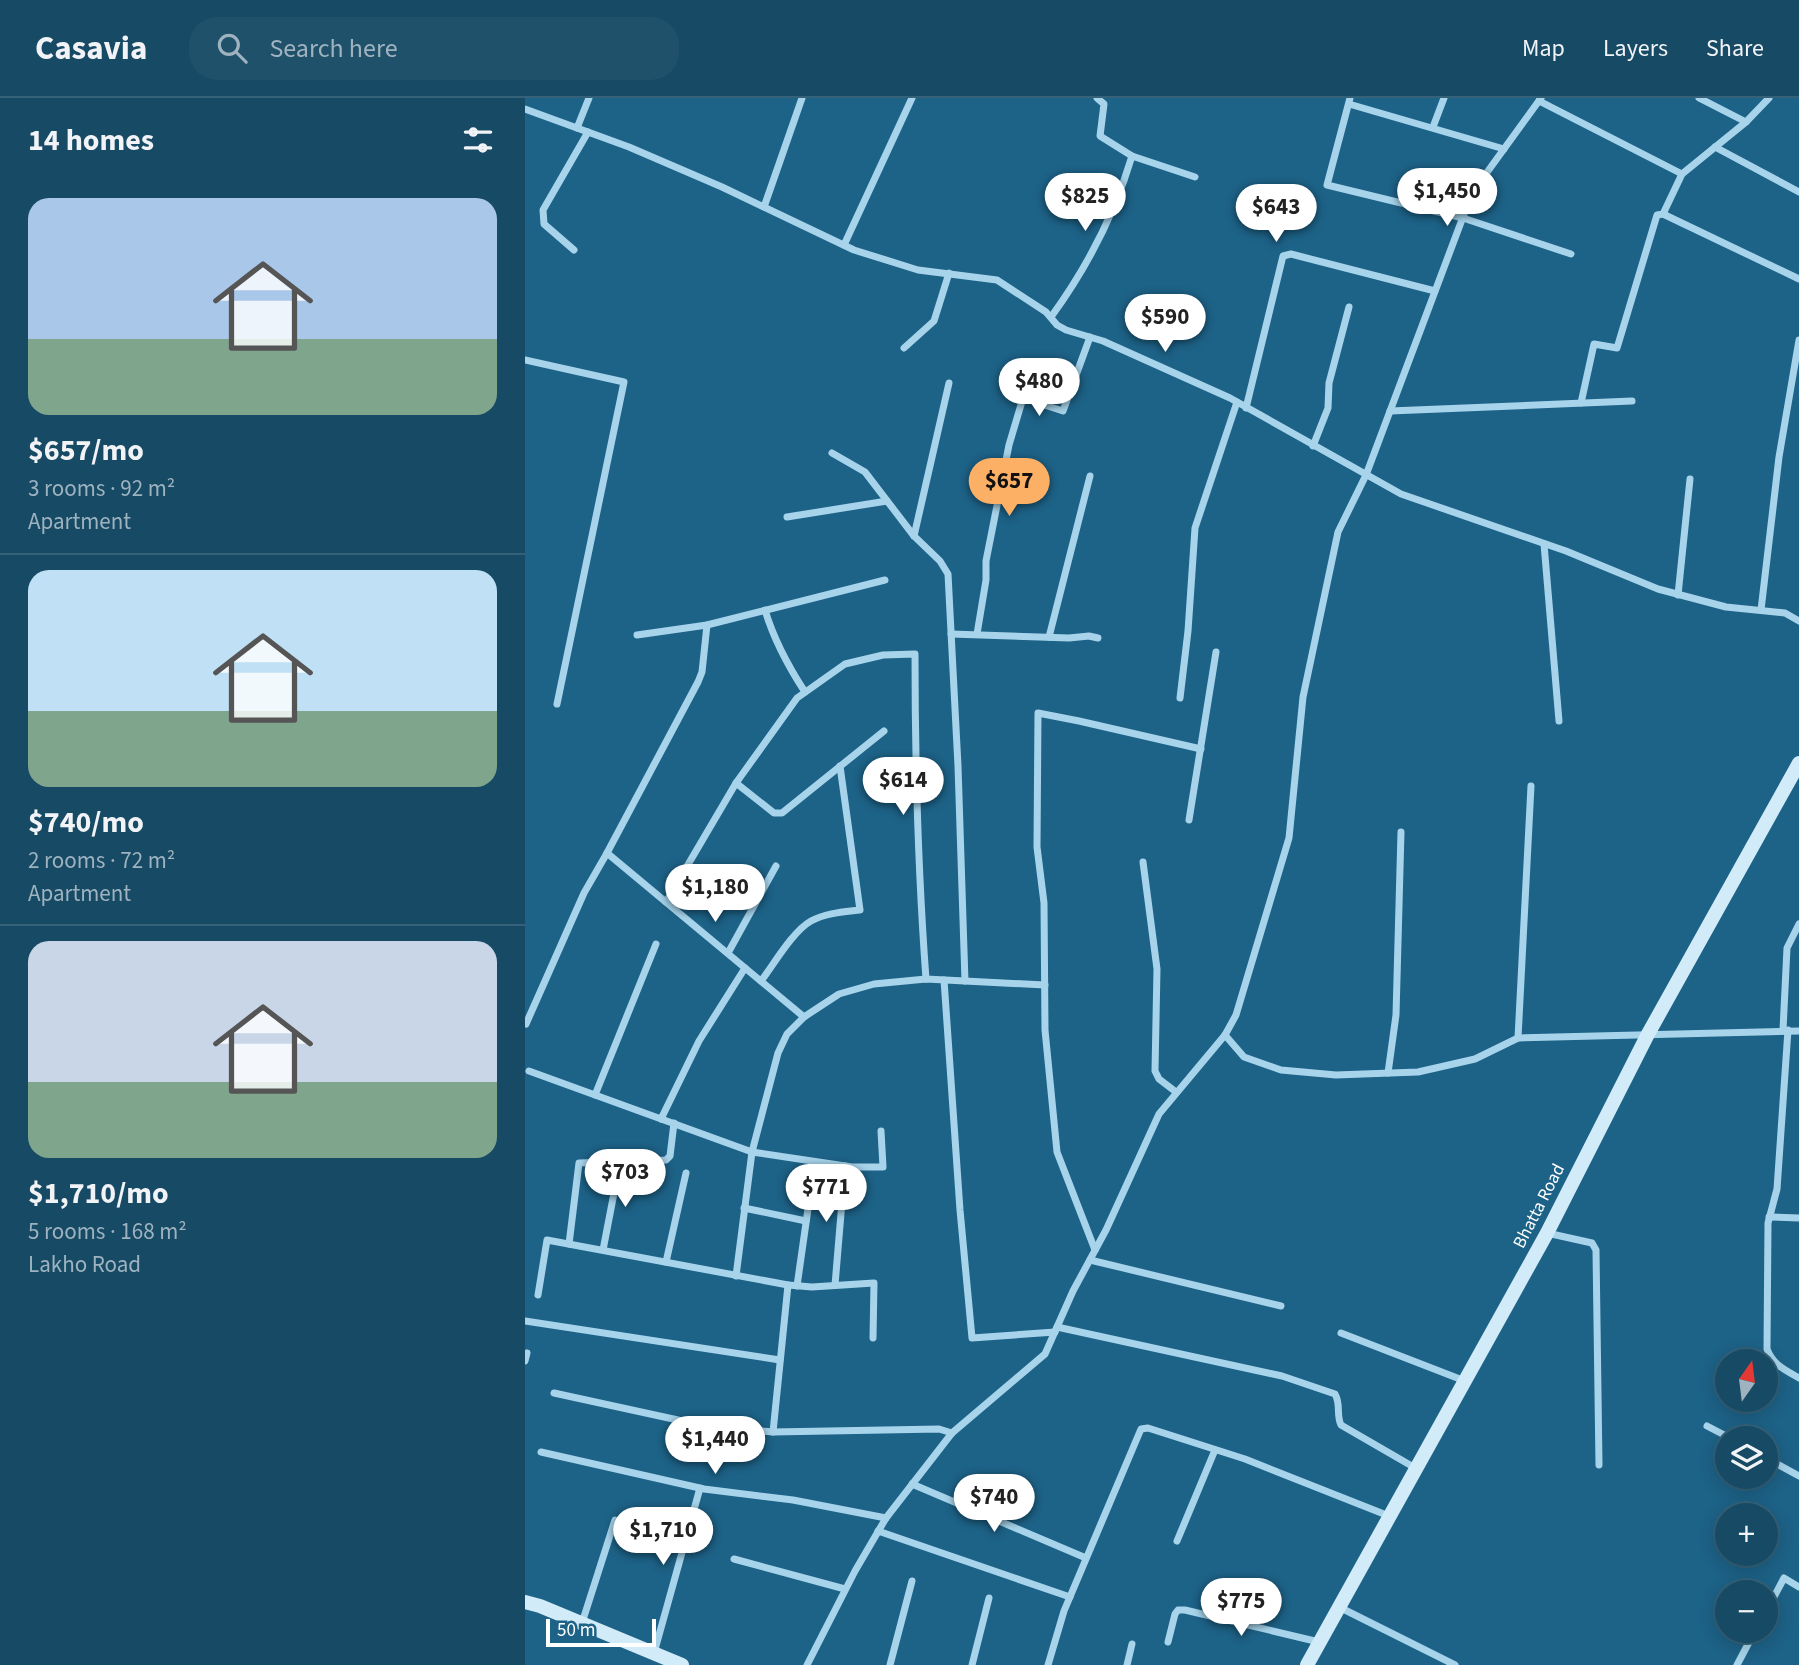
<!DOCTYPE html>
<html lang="en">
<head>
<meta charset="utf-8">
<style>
	:root { --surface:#164a65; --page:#1f516b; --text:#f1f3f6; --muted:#9eb3bf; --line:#356279; --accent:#fbb065 }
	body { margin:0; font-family:"Source Sans 3",sans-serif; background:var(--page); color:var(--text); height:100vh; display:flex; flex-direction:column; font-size:26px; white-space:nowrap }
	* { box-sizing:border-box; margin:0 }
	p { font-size:23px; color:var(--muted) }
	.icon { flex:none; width:38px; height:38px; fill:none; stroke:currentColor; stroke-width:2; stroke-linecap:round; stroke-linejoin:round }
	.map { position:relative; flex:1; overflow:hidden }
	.sheet { display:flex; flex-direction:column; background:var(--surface); width:525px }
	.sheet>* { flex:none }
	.needle { width:46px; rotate:14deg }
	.buttons { position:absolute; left:1190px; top:1251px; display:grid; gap:14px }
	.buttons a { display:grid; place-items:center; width:63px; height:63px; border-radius:50%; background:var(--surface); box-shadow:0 4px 18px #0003,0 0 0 2px var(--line); font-size:35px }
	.scale { position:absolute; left:21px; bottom:18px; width:110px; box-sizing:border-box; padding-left:7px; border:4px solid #fff; border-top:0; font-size:19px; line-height:24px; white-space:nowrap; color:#fff; -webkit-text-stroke:5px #1d6287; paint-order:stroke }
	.price { position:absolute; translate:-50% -60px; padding:0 16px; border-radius:24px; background:#fff; color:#222; font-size:23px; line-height:46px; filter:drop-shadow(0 2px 4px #0008) }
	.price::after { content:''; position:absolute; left:50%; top:42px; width:21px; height:16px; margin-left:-10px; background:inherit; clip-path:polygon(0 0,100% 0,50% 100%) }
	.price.selected { background:var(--accent); color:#111 }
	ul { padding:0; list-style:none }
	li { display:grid; align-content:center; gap:14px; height:371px; padding:0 28px }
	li+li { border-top:2px solid var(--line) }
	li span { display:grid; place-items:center; height:217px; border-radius:21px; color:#555 }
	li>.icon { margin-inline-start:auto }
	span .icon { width:126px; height:126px; fill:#fffc; stroke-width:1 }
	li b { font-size:30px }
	h2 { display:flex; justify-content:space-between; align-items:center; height:84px; padding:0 28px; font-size:30px }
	header { display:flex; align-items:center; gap:42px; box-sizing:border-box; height:98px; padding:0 35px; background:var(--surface); border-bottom:2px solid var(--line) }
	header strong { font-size:33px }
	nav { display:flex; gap:38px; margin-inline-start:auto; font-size:24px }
	.search { width:490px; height:63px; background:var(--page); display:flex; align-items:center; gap:18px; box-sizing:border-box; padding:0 24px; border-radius:28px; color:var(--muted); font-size:26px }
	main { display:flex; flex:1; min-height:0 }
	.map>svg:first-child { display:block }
</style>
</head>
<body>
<header>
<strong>Casavia</strong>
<div class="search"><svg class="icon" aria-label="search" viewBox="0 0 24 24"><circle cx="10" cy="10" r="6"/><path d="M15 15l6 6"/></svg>Search here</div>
<nav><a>Map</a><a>Layers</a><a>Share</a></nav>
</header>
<main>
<section class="sheet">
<h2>14 homes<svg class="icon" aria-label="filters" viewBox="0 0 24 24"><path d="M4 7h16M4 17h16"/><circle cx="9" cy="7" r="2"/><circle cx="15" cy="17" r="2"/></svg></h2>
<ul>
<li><span style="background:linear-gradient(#a9c7e8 65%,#7fa58c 0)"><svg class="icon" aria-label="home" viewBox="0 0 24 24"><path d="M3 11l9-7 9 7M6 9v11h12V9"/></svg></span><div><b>$657/mo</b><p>3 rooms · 92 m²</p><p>Apartment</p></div></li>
<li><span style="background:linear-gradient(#bfe0f5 65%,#7fa58c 0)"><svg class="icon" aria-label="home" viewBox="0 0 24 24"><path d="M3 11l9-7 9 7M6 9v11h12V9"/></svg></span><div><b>$740/mo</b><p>2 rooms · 72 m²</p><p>Apartment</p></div></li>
<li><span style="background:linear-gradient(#c9d6e8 65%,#7fa58c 0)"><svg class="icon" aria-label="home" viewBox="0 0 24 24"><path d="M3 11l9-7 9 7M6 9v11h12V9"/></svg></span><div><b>$1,710/mo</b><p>5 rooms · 168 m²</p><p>Lakho Road</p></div></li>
</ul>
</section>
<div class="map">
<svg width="1274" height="1567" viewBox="0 0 1274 1567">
	<rect width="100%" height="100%" fill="#1d6287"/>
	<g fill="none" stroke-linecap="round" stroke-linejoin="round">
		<g stroke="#a7d4eb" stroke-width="7">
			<path d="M572,0L579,6L575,38L607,58L670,79"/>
			<path d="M825,0L802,87L938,120L1046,156"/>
			<path d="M1174,0L1221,24L1244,0"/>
			<path d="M1014,3L1157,76"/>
			<path d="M824,6L979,51"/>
			<path d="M0,11L104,49L197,89L329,152L393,172L472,182L521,214L532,227L541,232L578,243L705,300L876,396L1041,453L1133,491L1201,509L1260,515L1274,523"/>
			<path d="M908,29L919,0"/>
			<path d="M52,30L64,0"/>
			<path d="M1190,49L1274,94"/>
			<path d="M239,109L277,0"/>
			<path d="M1138,116L1274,181"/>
			<path d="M319,147L387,0"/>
			<path d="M49,152L19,126L18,112L63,34"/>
			<path d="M526,219C561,171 590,115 607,58"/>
			<path d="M379,250L409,223L424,175"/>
			<path d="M0,262L99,284L32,606"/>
			<path d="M1056,305L1069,246L1092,250L1132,117L1138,116L1157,76L1221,24"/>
			<path d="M721,310L758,158L766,156L910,193"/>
			<path d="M865,313L1107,303"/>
			<path d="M788,348L803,310L804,285L824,209"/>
			<path d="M307,355L340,374L389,438L415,463L423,476L433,668L440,883"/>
			<path d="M262,419L362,403"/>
			<path d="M389,438L424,285"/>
			<path d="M1019,446L1034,623"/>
			<path d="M1153,497L1165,381"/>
			<path d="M240,512C249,542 263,568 280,594"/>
			<path d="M1236,512L1254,359L1274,242"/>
			<path d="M426,536L544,540L564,538L573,540"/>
			<path d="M452,536L461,482V463L484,347L498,300L538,313L565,239"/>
			<path d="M112,537L182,527L360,482"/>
			<path d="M524,539L565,378"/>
			<path d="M655,600L663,533L670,430L712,304"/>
			<path d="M211,685L249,715H257L359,633"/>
			<path d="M664,722L691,554"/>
			<path d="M82,755L279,919"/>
			<path d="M618,764L632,871L630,973L634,981L651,994"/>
			<path d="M141,804L211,685L272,600L320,566L358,557L390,556C390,665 393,773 401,881"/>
			<path d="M203,855L251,768"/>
			<path d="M419,882L435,1112L447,1240L530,1234"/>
			<path d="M236,883C249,866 268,833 286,823C301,815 319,814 335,812L315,668"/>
			<path d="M1,926L59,795L82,755L173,584L177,574L182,527"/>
			<path d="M1258,932L1262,850L1274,826"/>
			<path d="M1263,932L1252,1091L1243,1125L1242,1251C1248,1267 1260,1272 1274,1280"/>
			<path d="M700,937L719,959L756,972L811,977L893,974L950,961L993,940L1274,933"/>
			<path d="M993,940L1006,688"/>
			<path d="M4,973L227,1054L327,1069H358L356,1033"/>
			<path d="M863,975L871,917L876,734"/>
			<path d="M70,997L131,846"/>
			<path d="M136,1021L174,943L220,870"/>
			<path d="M219,1110L281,1123"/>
			<path d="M1244,1119L1274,1120"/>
			<path d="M1022,1135L1067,1145L1071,1152L1074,1367"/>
			<path d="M44,1146L54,1065L141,1062L145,1058L149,1025"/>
			<path d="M78,1152L95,1064"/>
			<path d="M570,1152L532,1054L520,932L519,805L512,749L513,615L554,623L676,651"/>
			<path d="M565,1162L756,1208"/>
			<path d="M141,1164L161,1075"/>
			<path d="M211,1178L227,1054L253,955L262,936L279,919L314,896L349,886L401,881L520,887"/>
			<path d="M310,1187L320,1068"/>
			<path d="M272,1188L285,1097"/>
			<path d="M13,1197L22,1142L263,1187L287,1189L349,1185L348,1240"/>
			<path d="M0,1223L255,1262"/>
			<path d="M532,1229L757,1278L810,1296C816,1306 811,1317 816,1327L892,1371"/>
			<path d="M816,1235L940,1283"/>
			<path d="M0,1263L2,1255"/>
			<path d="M29,1295L162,1324L207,1330L248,1334L414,1331L427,1335"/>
			<path d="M1182,1328L1205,1340"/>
			<path d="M248,1334L263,1187"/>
			<path d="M16,1354L179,1391L268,1402L361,1420"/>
			<path d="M1241,1360L1274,1378"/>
			<path d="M387,1386L561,1460"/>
			<path d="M353,1433L545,1499"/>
			<path d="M652,1443L690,1352"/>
			<path d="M209,1461L320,1491"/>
			<path d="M814,1509L930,1567"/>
			<path d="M1241,1514L1259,1480L1274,1489"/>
			<path d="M57,1525L90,1422"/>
			<path d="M643,1544L650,1516L653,1512H660L794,1544"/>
			<path d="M129,1555L175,1390"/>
			<path d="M282,1567L330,1473L361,1420L427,1335L520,1256L548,1193L581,1132L634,1016L700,937L711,917L764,740L778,599L813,434L841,377L947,95L1016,0"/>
			<path d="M365,1567L387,1483"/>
			<path d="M447,1567L464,1500"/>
			<path d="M523,1567L539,1513L616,1331L623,1330L720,1361L864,1418"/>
			<path d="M602,1567L607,1546"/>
			<path d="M1212,1567L1230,1533"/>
		</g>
		<g stroke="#d2ebf8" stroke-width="14">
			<path d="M0,1504L15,1508L157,1567"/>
			<path d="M782,1567L1022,1135L1123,936L1274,665"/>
		</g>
	</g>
	<g text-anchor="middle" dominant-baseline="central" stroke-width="6" stroke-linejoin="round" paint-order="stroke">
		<g font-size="18" fill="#fff" stroke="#1d6287">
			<text transform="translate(1014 1108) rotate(-63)">Bhatta Road</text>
		</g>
	</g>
</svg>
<div class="buttons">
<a><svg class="needle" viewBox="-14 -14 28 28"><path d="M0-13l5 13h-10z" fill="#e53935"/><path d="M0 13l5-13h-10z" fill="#9eb3bf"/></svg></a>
<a><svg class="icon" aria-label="layers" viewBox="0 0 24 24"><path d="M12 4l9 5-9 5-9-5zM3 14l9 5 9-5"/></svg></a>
<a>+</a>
<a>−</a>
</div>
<div class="scale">50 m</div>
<b class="price" style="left:922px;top:130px">$1,450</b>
<b class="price" style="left:560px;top:135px">$825</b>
<b class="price" style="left:751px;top:146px">$643</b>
<b class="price" style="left:640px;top:256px">$590</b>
<b class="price" style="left:514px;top:320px">$480</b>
<b class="price selected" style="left:484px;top:420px">$657</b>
<b class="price" style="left:378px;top:719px">$614</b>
<b class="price" style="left:190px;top:826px">$1,180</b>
<b class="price" style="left:100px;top:1111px">$703</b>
<b class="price" style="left:301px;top:1126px">$771</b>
<b class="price" style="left:190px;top:1378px">$1,440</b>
<b class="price" style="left:469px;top:1436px">$740</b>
<b class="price" style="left:138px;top:1469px">$1,710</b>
<b class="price" style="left:716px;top:1540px">$775</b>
</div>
</main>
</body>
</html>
